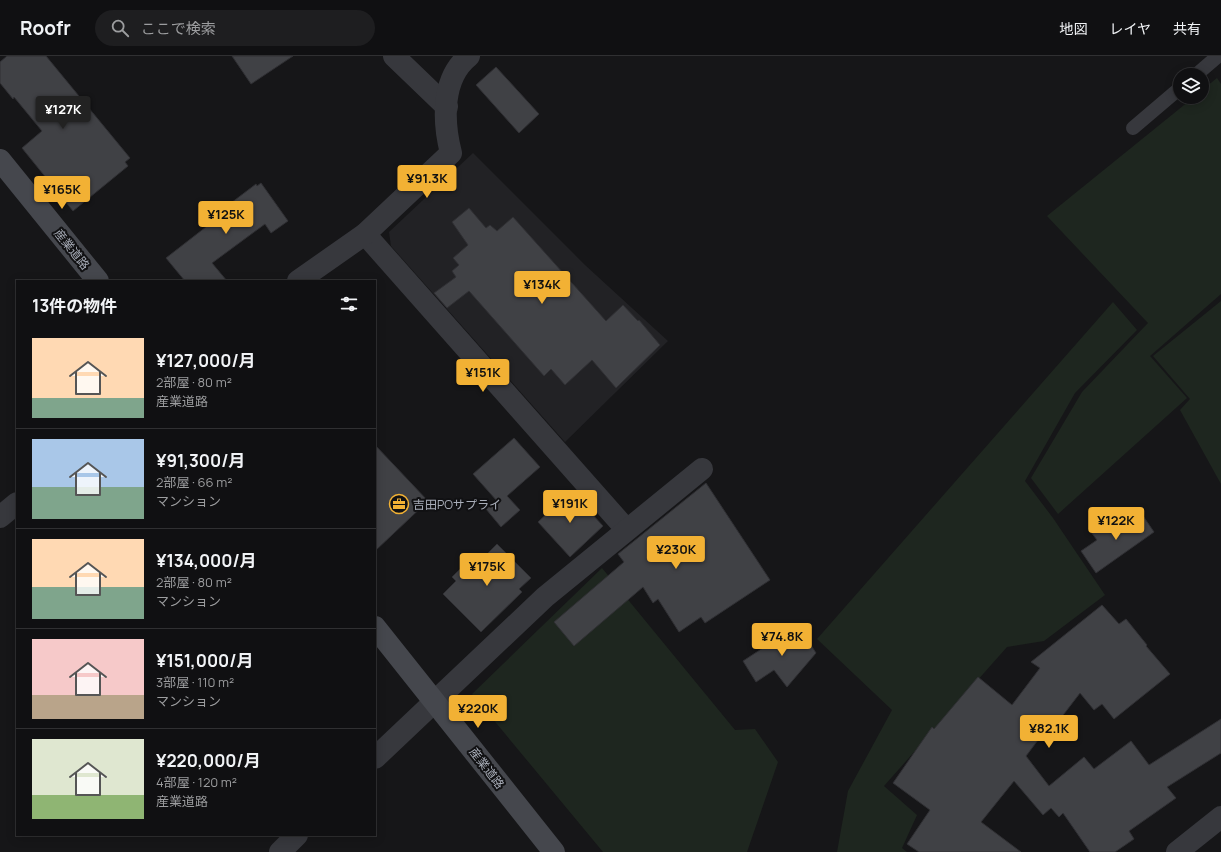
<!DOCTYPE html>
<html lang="ja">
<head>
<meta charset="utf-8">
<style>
	:root { --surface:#101012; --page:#1e1e20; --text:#f1f3f6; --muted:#9c9d9f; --line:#303032; --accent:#f2b134 }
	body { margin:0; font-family:Manrope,"Noto Sans JP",sans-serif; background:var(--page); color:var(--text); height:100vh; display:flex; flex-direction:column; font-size:15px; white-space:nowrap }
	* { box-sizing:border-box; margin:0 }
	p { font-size:13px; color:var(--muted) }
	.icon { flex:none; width:22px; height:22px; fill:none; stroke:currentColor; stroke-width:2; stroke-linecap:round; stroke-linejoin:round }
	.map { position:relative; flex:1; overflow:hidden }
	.sheet { position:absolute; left:16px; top:224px; width:360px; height:556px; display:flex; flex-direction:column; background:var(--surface); border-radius:0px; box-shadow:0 2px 10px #0003,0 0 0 1px var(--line) }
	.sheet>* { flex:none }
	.tools { position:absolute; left:1173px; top:12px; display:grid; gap:8px }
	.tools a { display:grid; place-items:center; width:36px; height:36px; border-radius:50%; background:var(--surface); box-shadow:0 2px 10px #0003,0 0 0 1px var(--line); font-size:20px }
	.price { position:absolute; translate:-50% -34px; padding:0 9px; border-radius:4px; background:var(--accent); color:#111; font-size:13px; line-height:26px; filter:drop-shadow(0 1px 2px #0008) }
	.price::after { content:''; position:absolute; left:50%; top:24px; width:12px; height:9px; margin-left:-6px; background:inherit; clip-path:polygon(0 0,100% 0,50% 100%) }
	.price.current { background:#222; color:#fff }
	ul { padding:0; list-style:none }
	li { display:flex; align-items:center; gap:12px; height:100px; padding:0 16px }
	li+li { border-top:1px solid var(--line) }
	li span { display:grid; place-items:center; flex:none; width:112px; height:80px; border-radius:0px; color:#555 }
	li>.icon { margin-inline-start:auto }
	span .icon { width:48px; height:48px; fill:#fffc; stroke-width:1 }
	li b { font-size:17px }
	h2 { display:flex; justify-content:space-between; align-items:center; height:48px; padding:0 16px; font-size:17px }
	header { display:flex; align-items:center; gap:24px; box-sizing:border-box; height:56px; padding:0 20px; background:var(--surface); border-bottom:1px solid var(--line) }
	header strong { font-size:19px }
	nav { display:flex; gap:22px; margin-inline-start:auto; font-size:14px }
	.search { width:280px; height:36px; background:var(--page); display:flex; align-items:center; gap:10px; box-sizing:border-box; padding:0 14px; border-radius:22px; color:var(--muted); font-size:15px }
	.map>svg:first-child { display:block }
</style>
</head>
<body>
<header>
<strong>Roofr</strong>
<div class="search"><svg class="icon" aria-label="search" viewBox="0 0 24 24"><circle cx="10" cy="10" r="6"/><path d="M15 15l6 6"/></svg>ここで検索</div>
<nav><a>地図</a><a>レイヤ</a><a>共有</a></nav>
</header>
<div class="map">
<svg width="1221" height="796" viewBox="0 0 1221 796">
	<rect width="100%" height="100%" fill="#161618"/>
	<path fill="#222225" d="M473,97L585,209L668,285L565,386L391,190L389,176Z"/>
	<g fill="#1e261f">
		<path d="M1217,22L1221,28V238L1150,300L1187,342L1058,458L1031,422L1082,336L1148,267L1047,160L1194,41H1202V34Z"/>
		<path d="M1221,245V428L1180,354L1190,343L1153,300Z"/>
		<path d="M1113,246L1137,274L1075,337L1025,425L1053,462L1105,539L1044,585L1007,591L884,730L917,759L902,792L907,796H837L848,735L892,654L817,583Z"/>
		<path d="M602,512L735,674L755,673L778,706L747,796H603L472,638Z"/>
	</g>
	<g fill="#404145" stroke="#303034">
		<path d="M7,0H46L130,102L125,106L128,110L73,155L22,92L42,75L14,41L13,43L0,27V6Z"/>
		<path d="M232,0H293L251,28Z"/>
		<path d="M496,11L539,58L519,77L476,29Z"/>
		<path d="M261,127L288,165L271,177L265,168L212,207L227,225H185L166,202L233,150L231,147L256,128L257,130Z"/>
		<path d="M469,152L486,172L490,169L497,175L513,161L606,265L623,249L638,265L639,264L660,289L616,332L592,304L565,329L551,313L544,320L469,235L447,252L434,237L456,221L452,215L459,209L453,202L468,189L452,166Z"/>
		<path d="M514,382L540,411L507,440L520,454L501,471L486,453L497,445L473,418Z"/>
		<path d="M375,389L428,445L375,495Z"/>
		<path d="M706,427L770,524L705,567L701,561L679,576L658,543L653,547L643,531L574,590L554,566L624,506L618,498Z"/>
		<path d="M571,435L603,470L570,501L538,466Z"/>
		<path d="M1139,454L1154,476L1096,517L1081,495L1097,484L1091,476L1106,465L1112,473Z"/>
		<path d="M497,488L531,522L519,533L522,536L481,576L443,538L456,525L452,521L472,501L478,507Z"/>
		<path d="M1102,549L1119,568L1126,563L1147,589L1146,590L1170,618L1114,663L1102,648L1094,654L1080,637L1057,667L1053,664L1026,700L1049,730L1084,701L1094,713L1131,685L1149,709L1221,663V697L1167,731L1176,742L1129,775L1134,783L1115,796H1090L1063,757L1059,761L1051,752L1043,759L1014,725L981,766L1021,796H919L907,788L930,754L893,727L932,671L934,673L978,621L1012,649L1040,612L1031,606Z"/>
		<path d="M798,569L816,597L787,631L774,614L756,626L743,605Z"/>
	</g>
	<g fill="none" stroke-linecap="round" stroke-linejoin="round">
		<g stroke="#37383d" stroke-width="14">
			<path d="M1196,19L1218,0"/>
			<path d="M1133,72L1180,32"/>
		</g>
		<g stroke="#37383d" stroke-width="22">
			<path d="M394,0L447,51"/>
			<path d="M365,178L626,473"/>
			<path d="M298,225L365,178L451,97C443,66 441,22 469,0"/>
			<path d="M0,461L17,447"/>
			<path d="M375,702L545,541L702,413"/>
			<path d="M280,796L297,779"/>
			<path d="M1177,796L1221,761"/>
		</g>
		<g stroke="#45474d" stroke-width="22">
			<path d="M0,104L98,225"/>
			<path d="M375,571L554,796"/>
		</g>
	</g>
	<defs>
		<symbol id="office-ring" viewBox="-11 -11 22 22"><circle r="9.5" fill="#111113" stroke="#f2b134" stroke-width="1.5"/><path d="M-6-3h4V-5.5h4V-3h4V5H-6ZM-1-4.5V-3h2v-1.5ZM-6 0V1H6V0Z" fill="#f2b134"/></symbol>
	</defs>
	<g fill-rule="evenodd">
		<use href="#office-ring" x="388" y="437" width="22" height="22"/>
	</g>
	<g text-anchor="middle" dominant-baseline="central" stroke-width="4" stroke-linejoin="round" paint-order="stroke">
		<g font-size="12" fill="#a8adb8" stroke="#111113">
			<text transform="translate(72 193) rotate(51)">産業道路</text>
			<text transform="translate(487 712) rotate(52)">産業道路</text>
		</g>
		<g font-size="12" fill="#a8adb8" stroke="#111113" text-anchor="start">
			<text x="413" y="448">吉田POサプライ</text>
		</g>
	</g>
</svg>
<div class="tools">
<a><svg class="icon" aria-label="layers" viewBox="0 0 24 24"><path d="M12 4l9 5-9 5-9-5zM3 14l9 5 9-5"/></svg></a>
</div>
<b class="price current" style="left:63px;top:74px">¥127K</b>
<b class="price" style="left:427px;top:143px">¥91.3K</b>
<b class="price" style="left:62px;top:154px">¥165K</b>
<b class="price" style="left:226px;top:179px">¥125K</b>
<b class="price" style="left:542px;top:249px">¥134K</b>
<b class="price" style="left:483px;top:337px">¥151K</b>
<b class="price" style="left:570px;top:468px">¥191K</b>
<b class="price" style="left:1116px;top:485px">¥122K</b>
<b class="price" style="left:676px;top:514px">¥230K</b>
<b class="price" style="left:487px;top:531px">¥175K</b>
<b class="price" style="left:782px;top:601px">¥74.8K</b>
<b class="price" style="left:478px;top:673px">¥220K</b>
<b class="price" style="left:1049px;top:693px">¥82.1K</b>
<section class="sheet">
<h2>13件の物件<svg class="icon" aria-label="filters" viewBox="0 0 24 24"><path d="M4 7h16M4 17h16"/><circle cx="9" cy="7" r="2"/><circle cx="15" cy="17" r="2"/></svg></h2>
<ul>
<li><span style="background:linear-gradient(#ffd9b3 75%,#7fa58c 0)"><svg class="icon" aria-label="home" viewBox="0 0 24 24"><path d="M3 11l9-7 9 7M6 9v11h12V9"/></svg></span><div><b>¥127,000/月</b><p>2部屋 · 80 m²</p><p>産業道路</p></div></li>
<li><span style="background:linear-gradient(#a9c7e8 60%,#7fa58c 0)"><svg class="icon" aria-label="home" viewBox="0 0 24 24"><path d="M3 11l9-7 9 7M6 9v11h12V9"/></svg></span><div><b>¥91,300/月</b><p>2部屋 · 66 m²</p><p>マンション</p></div></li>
<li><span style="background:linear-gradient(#ffd9b3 60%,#7fa58c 0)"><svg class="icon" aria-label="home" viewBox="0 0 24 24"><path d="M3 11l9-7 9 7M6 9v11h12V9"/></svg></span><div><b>¥134,000/月</b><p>2部屋 · 80 m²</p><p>マンション</p></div></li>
<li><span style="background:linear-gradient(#f6c9c9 70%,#b9a48a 0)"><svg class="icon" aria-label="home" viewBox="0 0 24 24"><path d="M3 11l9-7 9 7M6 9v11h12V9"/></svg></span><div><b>¥151,000/月</b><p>3部屋 · 110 m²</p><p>マンション</p></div></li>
<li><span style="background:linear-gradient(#dfe7d0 70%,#8fb573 0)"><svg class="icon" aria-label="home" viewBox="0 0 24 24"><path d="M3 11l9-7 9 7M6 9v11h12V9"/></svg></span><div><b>¥220,000/月</b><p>4部屋 · 120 m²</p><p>産業道路</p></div></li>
</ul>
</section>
</div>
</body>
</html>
